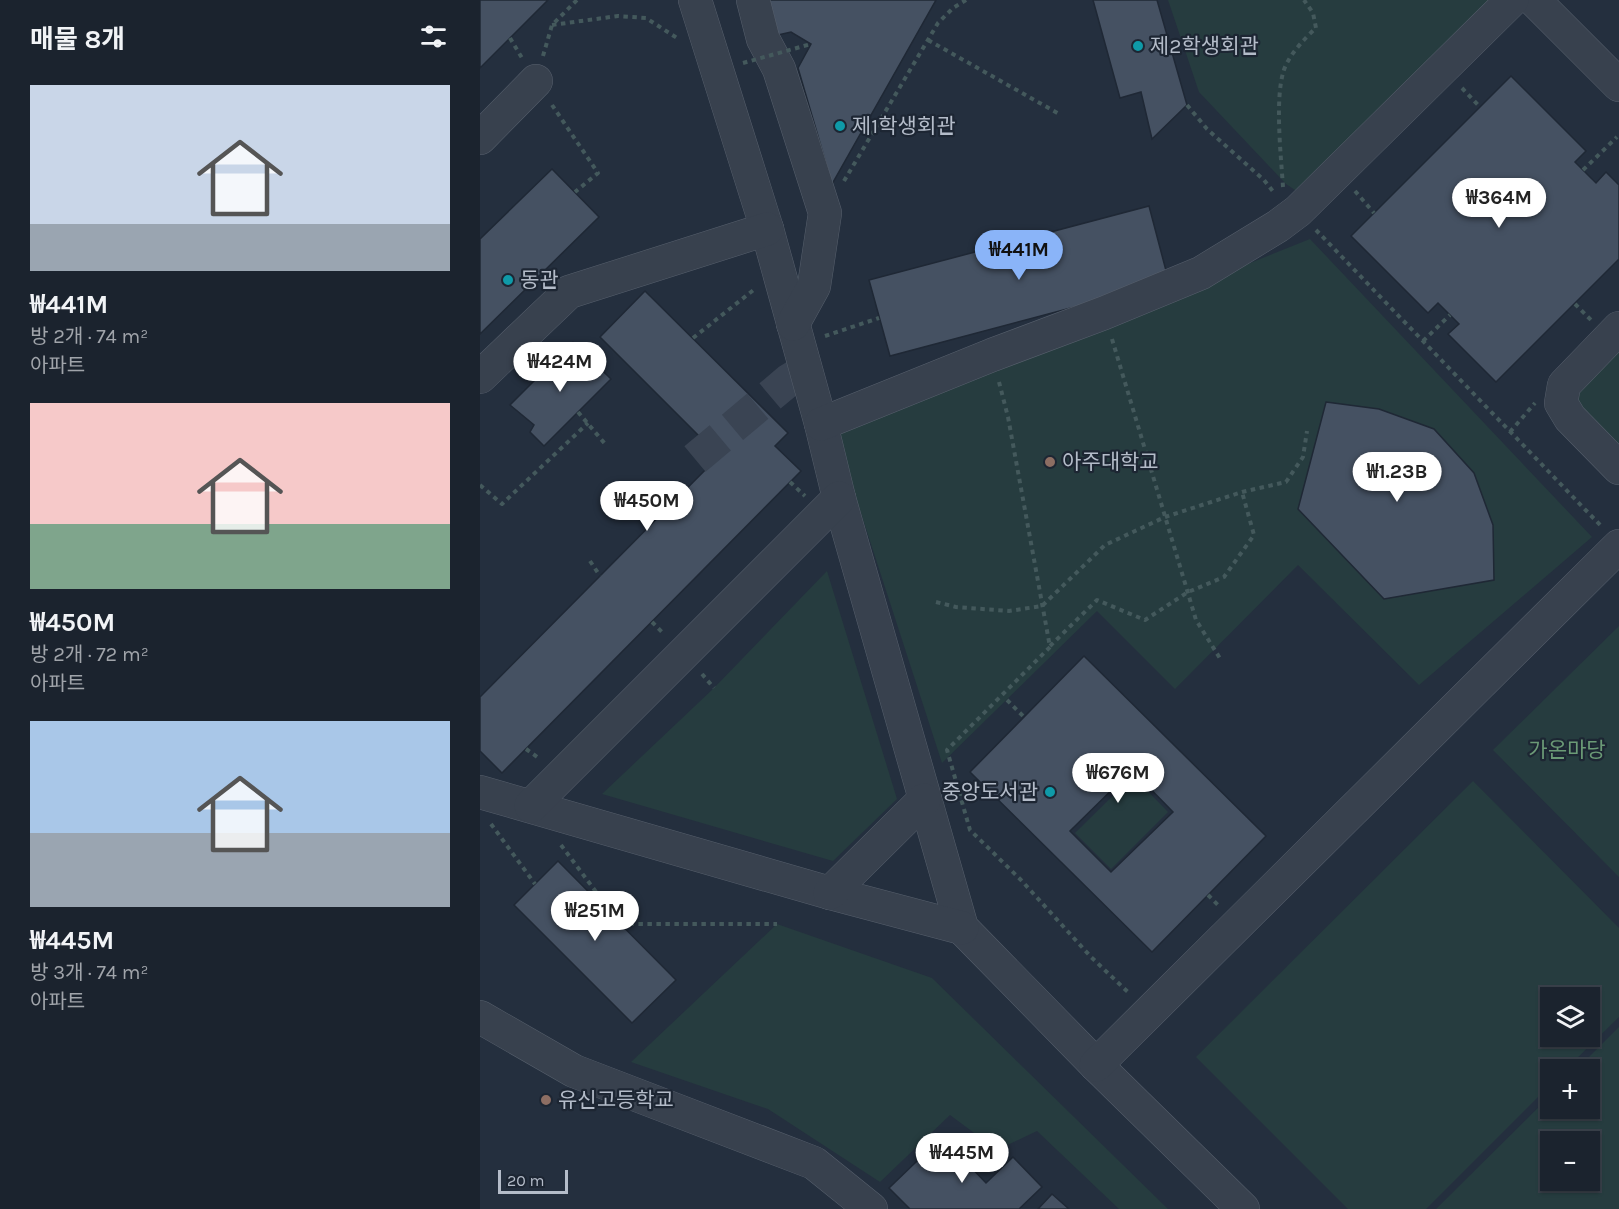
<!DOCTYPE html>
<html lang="ko">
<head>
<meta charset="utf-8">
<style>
	:root { --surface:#1b232e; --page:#282f3a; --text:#f1f3f6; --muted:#a0a4aa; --line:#39404a; --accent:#8ab4f8 }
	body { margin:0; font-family:Karla,"Noto Sans KR",sans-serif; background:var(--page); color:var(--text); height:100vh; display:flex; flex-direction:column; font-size:22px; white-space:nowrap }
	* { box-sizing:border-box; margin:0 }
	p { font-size:20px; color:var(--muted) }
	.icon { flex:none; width:33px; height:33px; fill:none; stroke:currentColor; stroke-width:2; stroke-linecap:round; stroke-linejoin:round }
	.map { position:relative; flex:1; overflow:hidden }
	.details { display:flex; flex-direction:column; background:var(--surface); width:480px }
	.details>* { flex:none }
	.controls { position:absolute; left:1060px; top:987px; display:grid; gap:12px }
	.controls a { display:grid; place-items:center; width:60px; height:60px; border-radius:0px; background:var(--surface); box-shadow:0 2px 4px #0004,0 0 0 2px var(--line); font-size:30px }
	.scale { position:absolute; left:18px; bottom:15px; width:70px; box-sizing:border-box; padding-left:6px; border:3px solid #b4bcc9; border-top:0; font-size:16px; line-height:21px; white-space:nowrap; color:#b4bcc9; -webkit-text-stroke:4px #1d2633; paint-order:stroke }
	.price { position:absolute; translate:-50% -51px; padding:0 14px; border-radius:21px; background:#fff; color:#222; font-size:20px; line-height:39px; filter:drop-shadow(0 2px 3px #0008) }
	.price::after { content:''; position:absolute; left:50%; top:36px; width:18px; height:14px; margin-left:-9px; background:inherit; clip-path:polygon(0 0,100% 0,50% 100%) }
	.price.current { background:var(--accent); color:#111 }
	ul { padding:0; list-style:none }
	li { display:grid; align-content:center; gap:12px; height:318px; padding:0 30px }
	li span { display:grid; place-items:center; height:186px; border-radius:0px; color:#555 }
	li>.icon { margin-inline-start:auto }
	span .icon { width:108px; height:108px; fill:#fffc; stroke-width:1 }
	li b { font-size:26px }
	h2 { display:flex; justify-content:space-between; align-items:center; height:72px; padding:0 30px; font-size:26px }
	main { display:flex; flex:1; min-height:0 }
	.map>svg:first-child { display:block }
</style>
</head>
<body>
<main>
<section class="details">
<h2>매물 8개<svg class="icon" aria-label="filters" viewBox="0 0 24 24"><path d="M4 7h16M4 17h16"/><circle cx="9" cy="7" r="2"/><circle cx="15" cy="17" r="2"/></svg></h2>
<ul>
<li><span style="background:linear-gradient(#c9d6e8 75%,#9aa5b1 0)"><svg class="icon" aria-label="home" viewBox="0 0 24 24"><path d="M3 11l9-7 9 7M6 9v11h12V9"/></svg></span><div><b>₩441M</b><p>방 2개 · 74 m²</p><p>아파트</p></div></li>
<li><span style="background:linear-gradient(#f6c9c9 65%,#7fa58c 0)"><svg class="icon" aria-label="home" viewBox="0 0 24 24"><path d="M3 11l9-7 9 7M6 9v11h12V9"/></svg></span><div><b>₩450M</b><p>방 2개 · 72 m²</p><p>아파트</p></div></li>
<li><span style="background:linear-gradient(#a9c7e8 60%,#9aa5b1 0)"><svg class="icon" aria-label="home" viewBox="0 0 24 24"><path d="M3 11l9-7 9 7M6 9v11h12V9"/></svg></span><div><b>₩445M</b><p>방 3개 · 74 m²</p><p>아파트</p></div></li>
</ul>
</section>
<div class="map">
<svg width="1139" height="1209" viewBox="0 0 1139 1209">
	<rect width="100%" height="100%" fill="#242f3e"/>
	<g fill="#263c3f" fill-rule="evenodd">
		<path d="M688,0H1020L821,194L806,184L719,92Z"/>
		<path d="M830,239L1112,537L939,685L818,565L695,689L617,611L462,763L354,430Z"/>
		<path d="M1139,343V454L1095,410L1091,391Z"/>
		<path d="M347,571L417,799L353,861L122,794L234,688Z"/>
		<path d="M1139,626V877L1013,750Z"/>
		<path d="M653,776L688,812L631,869L595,833Z"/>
		<path d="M993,781L1139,928V1017L1086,1069L1071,1070V1084L946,1209H868L716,1057ZM1071,998H1110V1036H1071Z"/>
		<path d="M297,924L452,978L688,1209H639L557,1131L517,1150L470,1115L400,1182L288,1109L151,1062Z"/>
		<path d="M1139,1027V1209H956L1071,1095V1108H1110V1070L1097,1069ZM1071,1142H1110V1180H1071Z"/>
	</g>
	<g fill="#455162" stroke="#1f2835" stroke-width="1.5" fill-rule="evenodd">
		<path d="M0,0H68L0,68Z"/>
		<path d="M277,0H456L352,184L318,68L331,44L311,32L289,37Z"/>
		<path d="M613,0H677L707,105L672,139L661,92L640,98Z"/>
		<path d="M1031,76L1106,151L1095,162L1116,183L1126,172L1139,185V259L1016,382L968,334L979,324L958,303L948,313L871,236Z"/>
		<path d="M72,169L119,217L0,334V239Z"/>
		<path d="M669,206L689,282L410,356L389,280Z"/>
		<path d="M165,291L308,433L295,446L321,471L22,773L0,751V697L239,456L120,337Z"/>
		<path d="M93,342L131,379L64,446L50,432L54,425L30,405Z"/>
		<path d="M846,402L899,409L954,429L994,473L1013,525L1014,580L904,599L818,509Z"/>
		<path d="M604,656L786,836L672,952L490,772ZM652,770L693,812L631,872L590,831Z"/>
		<path d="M78,861L196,980L152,1023L34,905Z"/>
		<path d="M462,1137L506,1183L533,1157L562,1187L539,1209H430L409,1188Z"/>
		<path d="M572,1194L589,1209H558Z"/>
	</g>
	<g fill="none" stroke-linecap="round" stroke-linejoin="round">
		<path stroke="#3a4453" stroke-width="33" stroke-dasharray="33 16" stroke-linecap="butt" d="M215,459L309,380L326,370"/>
		<defs>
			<g id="minor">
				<path d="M215,0L287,229L341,424L359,498L482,928L616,1065L763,1209"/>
				<path d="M273,0L283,39L299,69L345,213L334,286L313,324"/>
				<path d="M1054,0L1139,85"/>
				<path d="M0,138L56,81"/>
				<path d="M1139,328L1084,385L1081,403L1090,418L1139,468"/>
				<path d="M0,377L89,292L287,229"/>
				<path d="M341,424L512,355L624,313L721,273L798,226L818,211L1032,0"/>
				<path d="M0,792L350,893L482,928"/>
				<path d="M51,806L359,498"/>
				<path d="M350,893L444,800"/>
				<path d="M0,1017L94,1071L334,1163L391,1209"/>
				<path d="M616,1065L1139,546"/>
			</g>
		</defs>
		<use href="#minor" stroke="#565f6c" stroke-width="34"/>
		<g stroke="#44595c" stroke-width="4" stroke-dasharray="4.5 4.5" stroke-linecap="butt">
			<path d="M72,25L138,16L166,18L197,38"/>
			<path d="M30,38L42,58"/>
			<path d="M448,40L581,115"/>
			<path d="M63,56L72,25L97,0"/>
			<path d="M982,88L1000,107"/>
			<path d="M72,105L118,173L95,192"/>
			<path d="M707,105L727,129L784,180L795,194"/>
			<path d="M1103,170L1137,137"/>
			<path d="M364,181L458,23L473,8L486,0"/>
			<path d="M803,187C801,156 795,102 803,73C807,57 824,39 836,28L833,13L824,0"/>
			<path d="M875,191L894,213"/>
			<path d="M836,230L1122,527"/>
			<path d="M1095,304L1111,320"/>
			<path d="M345,336L399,318"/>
			<path d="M213,338L276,288"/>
			<path d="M632,339L716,620L741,660"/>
			<path d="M943,341L970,315"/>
			<path d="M52,363L61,374"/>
			<path d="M519,382L528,417L570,647L467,750L490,830L541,880L611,957L650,994"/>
			<path d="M98,412L126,445"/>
			<path d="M1030,432L1055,403"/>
			<path d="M310,482L325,496"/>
			<path d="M0,485L22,504L108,423"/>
			<path d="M110,561L120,576"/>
			<path d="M456,602L476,607L529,611L562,606L625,545L685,517L762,492L806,482L823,457L827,431"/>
			<path d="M172,622L184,634"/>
			<path d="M570,646L617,600L665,620L708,592L744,577L774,535L762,492"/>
			<path d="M222,674L234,688"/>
			<path d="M527,700L544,717"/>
			<path d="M46,749L60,759"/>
			<path d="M11,824L55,884"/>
			<path d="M81,845L140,924H297"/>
			<path d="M728,895L738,905"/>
		</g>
		<use href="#minor" stroke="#38414e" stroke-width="33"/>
		<path stroke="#44595c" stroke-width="4" stroke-dasharray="4.5 4.5" stroke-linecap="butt" d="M263,63L331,44"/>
	</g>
	<g fill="#0f9aa8" stroke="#1d2633" stroke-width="2">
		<circle cx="658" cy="46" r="6"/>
		<circle cx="360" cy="126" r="6"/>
		<circle cx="28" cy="280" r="6"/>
		<circle cx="570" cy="792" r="6"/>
	</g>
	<g fill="#8d6e63" stroke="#1d2633" stroke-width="2">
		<circle cx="570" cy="462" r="6"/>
		<circle cx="66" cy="1100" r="6"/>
	</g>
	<g text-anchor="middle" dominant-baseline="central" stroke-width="4.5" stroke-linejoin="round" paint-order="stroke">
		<g font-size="21" fill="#b4bcc9" stroke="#1d2633" text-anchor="start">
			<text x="670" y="46">제2학생회관</text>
			<text x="372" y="126">제1학생회관</text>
			<text x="40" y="280">동관</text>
			<text x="582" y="462">아주대학교</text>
			<text x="558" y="792" text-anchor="end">중앙도서관</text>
			<text x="78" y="1100">유신고등학교</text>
		</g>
		<g font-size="21" fill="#6b9a76" stroke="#1d2633">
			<text x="1087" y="750">가온마당</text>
		</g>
	</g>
</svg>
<div class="controls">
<a><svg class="icon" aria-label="layers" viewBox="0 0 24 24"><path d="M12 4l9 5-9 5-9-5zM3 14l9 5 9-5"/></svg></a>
<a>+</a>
<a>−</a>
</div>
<div class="scale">20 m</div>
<b class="price" style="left:1019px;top:229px">₩364M</b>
<b class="price current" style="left:539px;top:281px">₩441M</b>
<b class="price" style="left:80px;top:393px">₩424M</b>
<b class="price" style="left:917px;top:503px">₩1.23B</b>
<b class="price" style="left:167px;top:532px">₩450M</b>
<b class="price" style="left:638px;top:804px">₩676M</b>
<b class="price" style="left:115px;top:942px">₩251M</b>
<b class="price" style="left:482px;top:1184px">₩445M</b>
</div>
</main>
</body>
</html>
